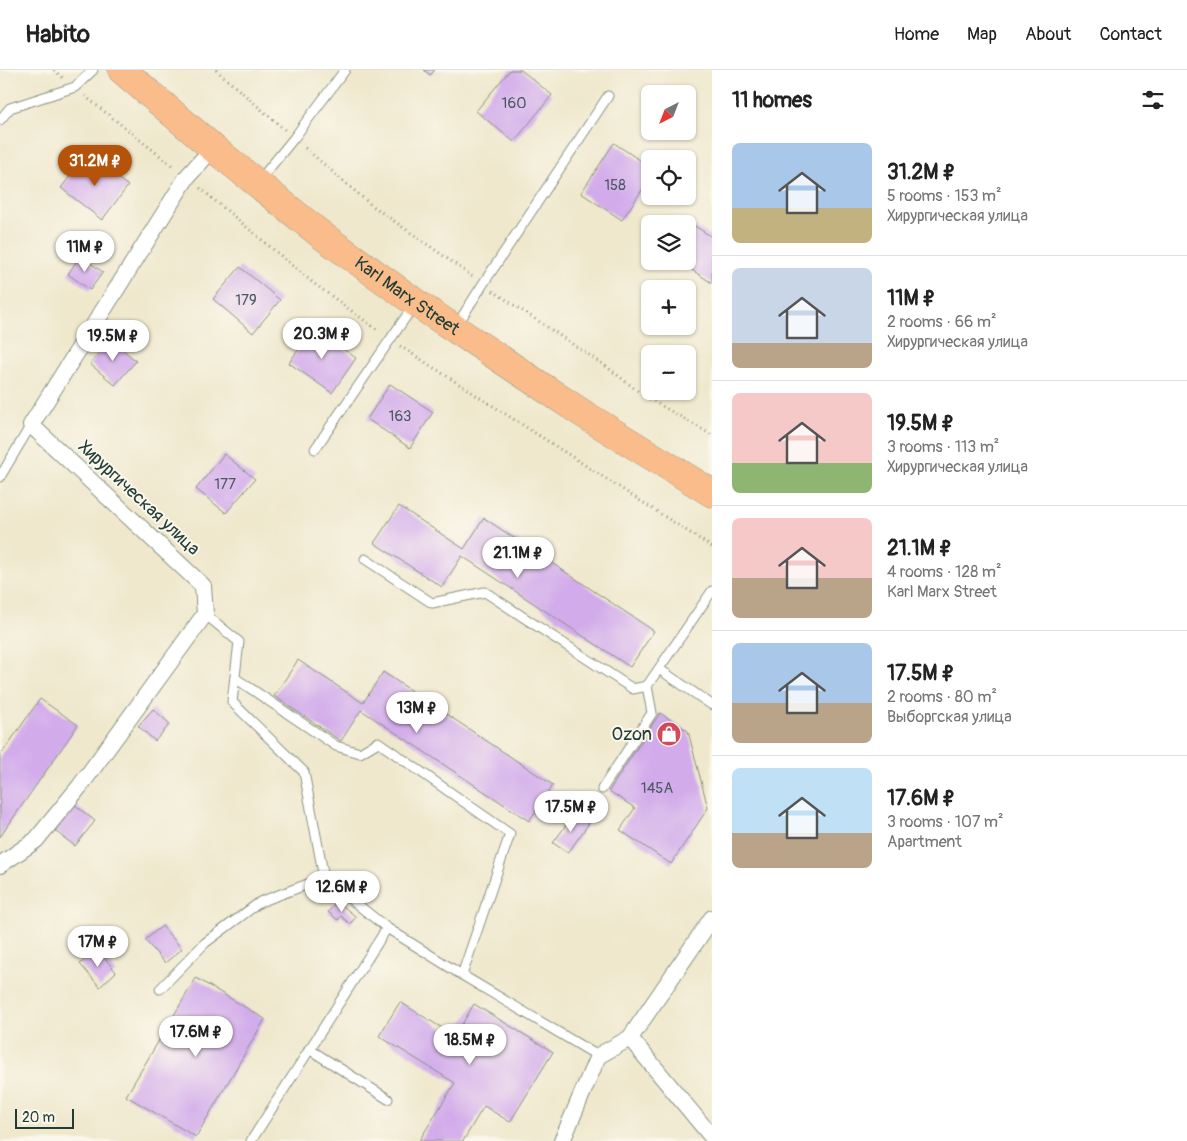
<!DOCTYPE html>
<html lang="en">
<head>
<meta charset="utf-8">
<style>
	:root { --surface:#fff; --page:#f2f2f2; --text:#222; --muted:#767676; --line:#e0e0e0; --accent:#b45309 }
	body { margin:0; font-family:Pangolin,sans-serif; background:var(--page); color:var(--text); height:100vh; display:flex; flex-direction:column; font-size:19px; white-space:nowrap }
	* { box-sizing:border-box; margin:0 }
	p { font-size:16px; color:var(--muted) }
	.icon { flex:none; width:28px; height:28px; fill:none; stroke:currentColor; stroke-width:2; stroke-linecap:round; stroke-linejoin:round }
	.map { position:relative; flex:1; overflow:hidden }
	.drawer { display:flex; flex-direction:column; background:var(--surface); width:475px }
	.drawer>* { flex:none }
	.needle { width:32px; rotate:222deg }
	.fabs { position:absolute; left:641px; top:15px; display:grid; gap:10px }
	.fabs a { display:grid; place-items:center; width:55px; height:55px; border-radius:8px; background:var(--surface); box-shadow:0 1px 4px #0004; font-size:25px }
	.scale { position:absolute; left:15px; bottom:12px; width:59px; box-sizing:border-box; padding-left:5px; border:2px solid #1f3d34; border-top:0; font-size:14px; line-height:18px; white-space:nowrap; color:#1f3d34; -webkit-text-stroke:4px #fbf7ec; paint-order:stroke }
	.price { position:absolute; translate:-50% -42px; padding:0 11px; border-radius:18px; background:#fff; color:#222; font-size:16px; line-height:32px; filter:drop-shadow(0 1px 2px #0008) }
	.price::after { content:''; position:absolute; left:50%; top:30px; width:15px; height:11px; margin-left:-8px; background:inherit; clip-path:polygon(0 0,100% 0,50% 100%) }
	.price.active { background:var(--accent); color:#fff }
	ul { padding:0; list-style:none }
	li { display:flex; align-items:center; gap:15px; height:125px; padding:0 20px }
	li+li { border-top:1px solid var(--line) }
	li span { display:grid; place-items:center; flex:none; width:140px; height:100px; border-radius:8px; color:#555 }
	li>.icon { margin-inline-start:auto }
	span .icon { width:60px; height:60px; fill:#fffc; stroke-width:1 }
	li b { font-size:21px }
	h2 { display:flex; justify-content:space-between; align-items:center; height:60px; padding:0 20px; font-size:21px }
	header { display:flex; align-items:center; gap:30px; box-sizing:border-box; height:70px; padding:0 25px; background:var(--surface); border-bottom:1px solid var(--line) }
	header strong { font-size:24px }
	nav { display:flex; gap:28px; margin-inline-start:auto; font-size:18px }
	main { display:flex; flex:1; min-height:0 }
	.map>svg:first-child { display:block }
</style>
</head>
<body>
<header>
<strong>Habito</strong>
<nav><a>Home</a><a>Map</a><a>About</a><a>Contact</a></nav>
</header>
<main>
<div class="map">
<svg width="712" height="1071" viewBox="0 0 712 1071">
	<rect width="100%" height="100%" fill="#fbf7ec"/>
	<filter id="ink" filterUnits="userSpaceOnUse"><feTurbulence type="fractalNoise" baseFrequency=".02" numOctaves="2"/><feDisplacementMap in="SourceGraphic" scale="10" xChannelSelector="R" yChannelSelector="G"/><feConvolveMatrix kernelMatrix="1 2 1 2 8 2 1 2 1" color-interpolation-filters="sRGB"/></filter>
	<filter id="wash" filterUnits="userSpaceOnUse"><feTurbulence type="fractalNoise" baseFrequency=".0096" numOctaves="4" result="noise"/><feDisplacementMap in="SourceGraphic" scale="20" xChannelSelector="R" yChannelSelector="G"/><feGaussianBlur stdDeviation="1.12" result="paint"/><feColorMatrix in="noise" values="0 0 0 0 0 0 0 0 0 0 0 0 0 0 0 0 0 1.4 0 .05"/><feComposite in="paint" operator="in"/></filter>
	<g filter="url(#wash)">
		<rect width="100%" height="100%" fill="#efe8cd"/>
		<g id="blocks">
			<g fill="#d2abeb">
				<path d="M424,0H435L430,5Z"/>
				<path d="M510,0H521L552,25L514,72L476,41Z"/>
				<path d="M614,73L650,97V108L622,150L581,123Z"/>
				<path d="M87,84L128,116L102,150L61,118Z"/>
				<path d="M690,153L712,167V213L678,191H688V157Z"/>
				<path d="M80,186L103,202L90,220L68,204Z"/>
				<path d="M240,197L280,230L253,263L213,229Z"/>
				<path d="M313,258L356,288L332,323L289,293Z"/>
				<path d="M111,269L136,291L115,315L90,294Z"/>
				<path d="M390,314L433,342L410,378L367,349Z"/>
				<path d="M224,384L255,409L226,443L196,419Z"/>
				<path d="M399,436L464,479L484,448L654,561L630,597L462,486L442,517L374,473Z"/>
				<path d="M298,590L363,633L383,602L553,715L529,751L361,640L341,671L274,626Z"/>
				<path d="M40,629L78,655L0,767V686Z"/>
				<path d="M153,639L170,654L155,671L138,656Z"/>
				<path d="M660,643L688,661L708,738L671,794L620,760L635,738L609,721Z"/>
				<path d="M75,735L95,751L75,776L55,761Z"/>
				<path d="M575,743L589,753L568,783L553,773Z"/>
				<path d="M337,831L356,847L350,854L341,846L338,850L328,842Z"/>
				<path d="M162,856L182,879L165,893L145,870Z"/>
				<path d="M97,879L116,902L100,917L80,894Z"/>
				<path d="M196,908L265,949L196,1067L126,1026Z"/>
				<path d="M400,932L455,966L474,934L553,982L510,1052L484,1036L463,1071H419L455,1013L379,966Z"/>
			</g>
		</g>
	</g>
	<g filter="url(#ink)">
		<use href="#blocks" fill-opacity="0" stroke="#879280" stroke-width="1"/>
		<g fill="none" stroke-linecap="round" stroke-linejoin="round">
			<defs>
				<g id="service">
					<path d="M0,50L10,38L75,17L93,0"/>
					<path d="M259,111L294,68L345,0"/>
					<path d="M457,255L483,214L608,26"/>
					<path d="M315,379L414,235"/>
					<path d="M0,407L31,355"/>
					<path d="M365,489L432,533L485,522L633,619L647,616"/>
					<path d="M205,544L239,572L232,632L304,702L324,808L387,858"/>
					<path d="M659,599L712,635"/>
					<path d="M235,608L336,676L360,683L378,672L510,764L462,905"/>
					<path d="M602,719L652,643L647,616L712,521"/>
					<path d="M160,919L205,873L260,832L324,808"/>
					<path d="M309,979L388,1029"/>
					<path d="M251,1071L387,858L462,905L598,986"/>
				</g>
				<g id="minor">
					<path d="M0,795L36,770L80,716L205,544L203,516L31,355L187,107L213,78"/>
					<path d="M630,968L712,1067"/>
					<path d="M562,1071L598,986L630,968L712,848"/>
				</g>
				<g id="trunk">
					<path id="s1" d="M122,0L213,78L324,167L416,233L585,345L712,423"/>
				</g>
			</defs>
			<use href="#service" stroke="#879280" stroke-width="11"/>
			<use href="#minor" stroke="#879280" stroke-width="18"/>
			<use href="#trunk" stroke="#879280" stroke-width="29"/>
			<g stroke="#879280" stroke-width="3" stroke-dasharray="1 4" stroke-linecap="butt">
				<path d="M54,0L63,8"/>
				<path d="M216,0L285,60"/>
				<path d="M85,26L174,97"/>
				<path d="M305,78L370,134L472,206"/>
				<path d="M200,118L312,212L379,261"/>
				<path d="M493,221L607,297L643,325L712,365"/>
				<path d="M400,276L712,477"/>
			</g>
			<use href="#service" stroke="#fff" stroke-width="9"/>
			<use href="#minor" stroke="#fff" stroke-width="16"/>
			<use href="#trunk" stroke="#fabc8b" stroke-width="28"/>
		</g>
	</g>
	<defs>
		<symbol id="shop-disc" viewBox="-11 -11 22 22"><circle r="9.5" fill="#d1495b" stroke="#fbf7ec"/><path d="M-5-2.5h2.3a2.7 3.5 0 0 1 5.4 0H5L5.5 6h-11ZM-1.5-2.5h3a1.5 2.3 0 0 0-3 0Z" fill="#fff"/></symbol>
	</defs>
	<g fill-rule="evenodd">
		<use href="#shop-disc" x="655" y="650" width="28" height="28"/>
	</g>
	<g text-anchor="middle" dominant-baseline="central" stroke-width="4" stroke-linejoin="round" paint-order="stroke">
		<g font-size="15" fill="#4c5862">
			<text x="514" y="33">160</text>
			<text x="615" y="115">158</text>
			<text x="246" y="230">179</text>
			<text x="400" y="346">163</text>
			<text x="225" y="414">177</text>
			<text x="657" y="718">145А</text>
		</g>
		<g font-size="18" fill="#1f3d34" stroke="#fbf7ec">
			<text stroke="none"><textPath href="#s1" startOffset="364">Karl Marx Street</textPath></text>
			<text transform="translate(139 428) rotate(43)">Хирургическая улица</text>
		</g>
		<g font-size="18" fill="#1f3d34" stroke="#fbf7ec" text-anchor="end">
			<text x="652" y="664">Ozon</text>
		</g>
	</g>
</svg>
<div class="fabs">
<a><svg class="needle" viewBox="-14 -14 28 28"><path d="M0-13l5 13h-10z" fill="#e53935"/><path d="M0 13l5-13h-10z" fill="#767676"/></svg></a>
<a><svg class="icon" aria-label="locate" viewBox="0 0 24 24"><circle cx="12" cy="12" r="6"/><path d="M12 2v4M12 18v4M2 12h4M18 12h4"/></svg></a>
<a><svg class="icon" aria-label="layers" viewBox="0 0 24 24"><path d="M12 4l9 5-9 5-9-5zM3 14l9 5 9-5"/></svg></a>
<a>+</a>
<a>−</a>
</div>
<div class="scale">20 m</div>
<b class="price active" style="left:95px;top:117px">31.2M ₽</b>
<b class="price" style="left:85px;top:203px">11M ₽</b>
<b class="price" style="left:322px;top:290px">20.3M ₽</b>
<b class="price" style="left:113px;top:292px">19.5M ₽</b>
<b class="price" style="left:518px;top:509px">21.1M ₽</b>
<b class="price" style="left:417px;top:664px">13M ₽</b>
<b class="price" style="left:571px;top:763px">17.5M ₽</b>
<b class="price" style="left:342px;top:843px">12.6M ₽</b>
<b class="price" style="left:98px;top:898px">17M ₽</b>
<b class="price" style="left:196px;top:988px">17.6M ₽</b>
<b class="price" style="left:470px;top:996px">18.5M ₽</b>
</div>
<section class="drawer">
<h2>11 homes<svg class="icon" aria-label="filters" viewBox="0 0 24 24"><path d="M4 7h16M4 17h16"/><circle cx="9" cy="7" r="2"/><circle cx="15" cy="17" r="2"/></svg></h2>
<ul>
<li><span style="background:linear-gradient(#a9c7e8 65%,#c2b280 0)"><svg class="icon" aria-label="home" viewBox="0 0 24 24"><path d="M3 11l9-7 9 7M6 9v11h12V9"/></svg></span><div><b>31.2M ₽</b><p>5 rooms · 153 m²</p><p>Хирургическая улица</p></div></li>
<li><span style="background:linear-gradient(#c9d6e8 75%,#b9a48a 0)"><svg class="icon" aria-label="home" viewBox="0 0 24 24"><path d="M3 11l9-7 9 7M6 9v11h12V9"/></svg></span><div><b>11M ₽</b><p>2 rooms · 66 m²</p><p>Хирургическая улица</p></div></li>
<li><span style="background:linear-gradient(#f6c9c9 70%,#8fb573 0)"><svg class="icon" aria-label="home" viewBox="0 0 24 24"><path d="M3 11l9-7 9 7M6 9v11h12V9"/></svg></span><div><b>19.5M ₽</b><p>3 rooms · 113 m²</p><p>Хирургическая улица</p></div></li>
<li><span style="background:linear-gradient(#f6c9c9 60%,#b9a48a 0)"><svg class="icon" aria-label="home" viewBox="0 0 24 24"><path d="M3 11l9-7 9 7M6 9v11h12V9"/></svg></span><div><b>21.1M ₽</b><p>4 rooms · 128 m²</p><p>Karl Marx Street</p></div></li>
<li><span style="background:linear-gradient(#a9c7e8 60%,#b9a48a 0)"><svg class="icon" aria-label="home" viewBox="0 0 24 24"><path d="M3 11l9-7 9 7M6 9v11h12V9"/></svg></span><div><b>17.5M ₽</b><p>2 rooms · 80 m²</p><p>Выборгская улица</p></div></li>
<li><span style="background:linear-gradient(#bfe0f5 65%,#b9a48a 0)"><svg class="icon" aria-label="home" viewBox="0 0 24 24"><path d="M3 11l9-7 9 7M6 9v11h12V9"/></svg></span><div><b>17.6M ₽</b><p>3 rooms · 107 m²</p><p>Apartment</p></div></li>
</ul>
</section>
</main>
</body>
</html>
